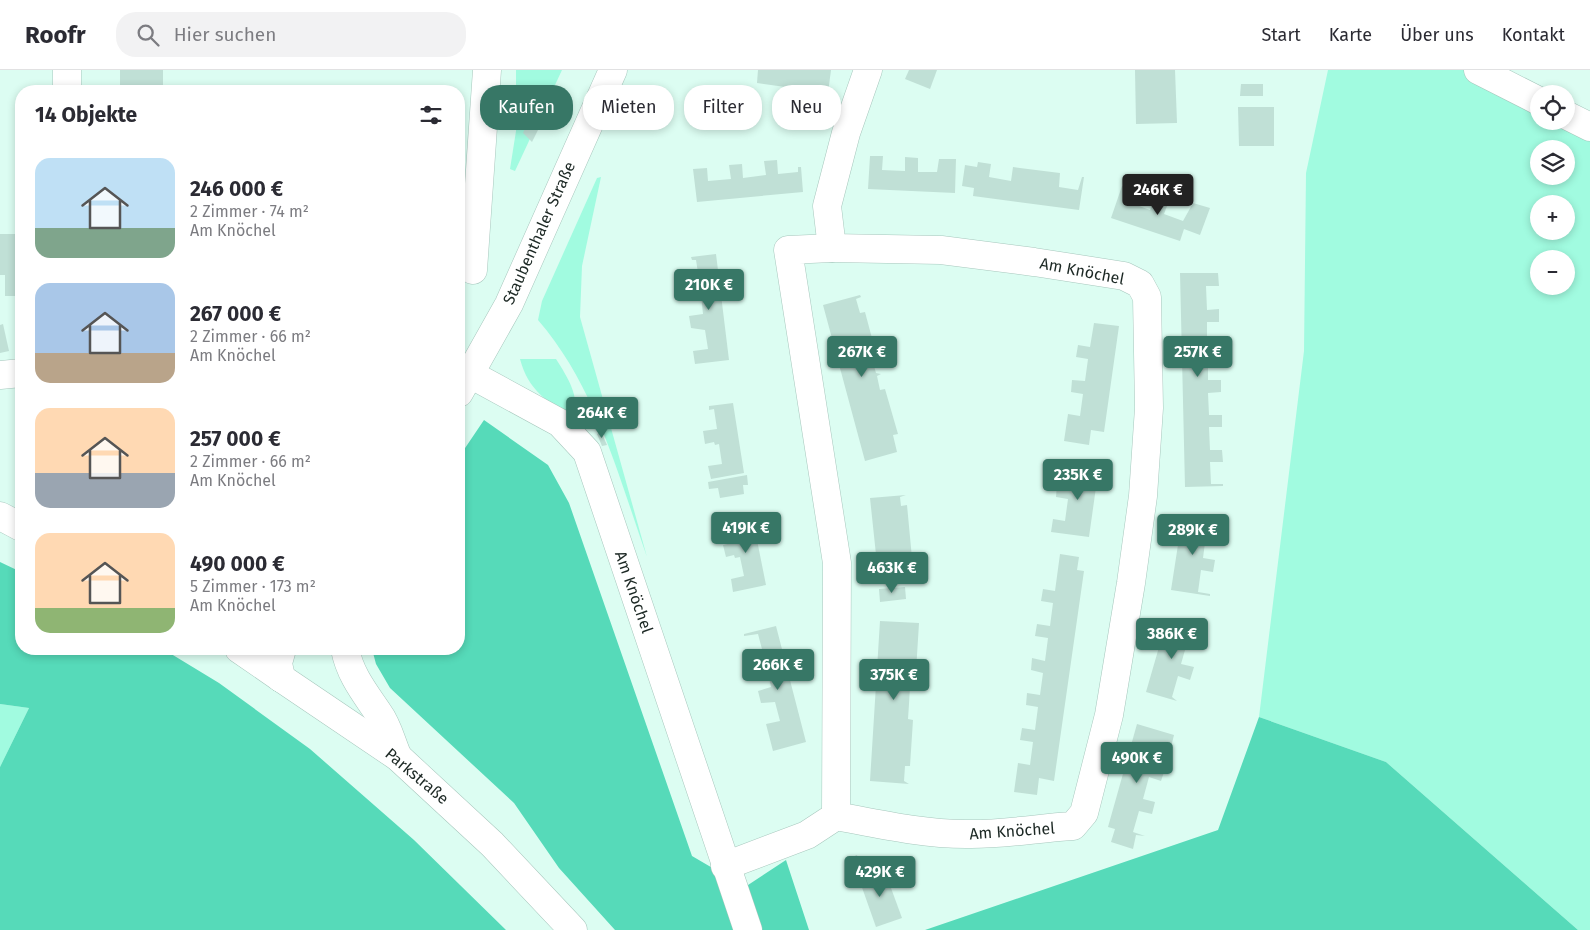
<!DOCTYPE html>
<html lang="de">
<head>
<meta charset="utf-8">
<style>
	:root { --surface:#fff; --page:#f2f2f3; --text:#2b2b33; --muted:#7c7c81; --line:#e1e1e2; --accent:#377766 }
	body { margin:0; font-family:"Fira Sans",sans-serif; background:var(--page); color:var(--text); height:100vh; display:flex; flex-direction:column; font-size:19px; white-space:nowrap }
	* { box-sizing:border-box; margin:0 }
	p { font-size:16px; color:var(--muted) }
	.icon { flex:none; width:28px; height:28px; fill:none; stroke:currentColor; stroke-width:2; stroke-linecap:round; stroke-linejoin:round }
	.map { position:relative; flex:1; overflow:hidden }
	.drawer { position:absolute; left:15px; top:15px; width:450px; height:570px; display:flex; flex-direction:column; background:var(--surface); border-radius:20px; box-shadow:0 2px 8px #0003 }
	.drawer>* { flex:none }
	.hud { position:absolute; left:480px; top:15px; width:475px; height:45px; display:flex; gap:10px }
	.fabs { position:absolute; left:1530px; top:15px; display:grid; gap:10px }
	.fabs a { display:grid; place-items:center; width:45px; height:45px; border-radius:50%; background:var(--surface); box-shadow:0 2px 8px #0003; font-size:25px }
	.price { position:absolute; translate:-50% -42px; padding:0 11px; border-radius:5px; background:var(--accent); color:#fff; font-size:16px; line-height:32px; filter:drop-shadow(0 1px 2px #0008) }
	.price::after { content:''; position:absolute; left:50%; top:30px; width:15px; height:11px; margin-left:-8px; background:inherit; clip-path:polygon(0 0,100% 0,50% 100%) }
	.price.selected { background:#222; color:#fff }
	ul { padding:0; list-style:none }
	li { display:flex; align-items:center; gap:15px; height:125px; padding:0 20px }
	li span { display:grid; place-items:center; flex:none; width:140px; height:100px; border-radius:15px; color:#555 }
	li>.icon { margin-inline-start:auto }
	span .icon { width:60px; height:60px; fill:#fffc; stroke-width:1 }
	li b { font-size:21px }
	h2 { display:flex; justify-content:space-between; align-items:center; height:60px; padding:0 20px; font-size:21px }
	.chip { padding:0 18px; border-radius:20px; background:var(--surface); box-shadow:0 2px 8px #0003; font-size:18px; line-height:45px }
	.chip.selected { background:var(--accent); color:#fff }
	header { display:flex; align-items:center; gap:30px; box-sizing:border-box; height:70px; padding:0 25px; background:var(--surface); border-bottom:1px solid var(--line) }
	header strong { font-size:24px }
	nav { display:flex; gap:28px; margin-inline-start:auto; font-size:18px }
	.search { width:350px; height:45px; background:var(--page); display:flex; align-items:center; gap:12px; box-sizing:border-box; padding:0 18px; border-radius:20px; color:var(--muted); font-size:19px }
	.map>svg:first-child { display:block }
</style>
</head>
<body>
<header>
<strong>Roofr</strong>
<div class="search"><svg class="icon" aria-label="search" viewBox="0 0 24 24"><circle cx="10" cy="10" r="6"/><path d="M15 15l6 6"/></svg>Hier suchen</div>
<nav><a>Start</a><a>Karte</a><a>Über uns</a><a>Kontakt</a></nav>
</header>
<div class="map">
<svg width="1590" height="860" viewBox="0 0 1590 860">
	<rect width="100%" height="100%" fill="#dcfdf2"/>
	<g fill="#a1fbe0" fill-rule="evenodd">
		<path d="M516,0H562L515,101L510,99L516,61Z"/>
		<path d="M1328,0H1469L1539,35V51H1566L1590,60V860H1578L1386,692L1259,647L1304,281L1306,103ZM1539,79H1566V106H1539ZM1539,134H1566V161H1539ZM1539,189H1566V216H1539Z"/>
		<path d="M601,107L582,196L580,247L647,487C618,405 596,317 538,250L542,231L597,108Z"/>
		<path d="M520,289H556C568,308 580,326 574,348C548,333 528,320 520,289Z"/>
		<path d="M0,634L29,638L0,697Z"/>
	</g>
	<g fill="#56dab9">
		<path d="M484,350L548,395L569,433L692,786L745,817L786,790L809,860H615L559,798L514,733L390,618L376,594L372,579H459V387Z"/>
		<path d="M0,492L21,502V579H163L219,613L310,679L414,770L506,860H0V697L29,638L0,634Z"/>
		<path d="M1259,647L1386,692L1578,860H925L1218,760Z"/>
	</g>
	<g fill="#c0e0d6">
		<rect x="120" y="0" width="43" height="21"/>
		<path d="M758,0H831L828,23L757,13Z"/>
		<path d="M909,0H937L930,19L905,9Z"/>
		<path d="M1135,0H1175L1177,53L1136,54Z"/>
		<path d="M1241,14H1263V26H1240Z"/>
		<path d="M1238,37H1274V76H1239Z"/>
		<path d="M533,40L547,42L532,72L523,63Z"/>
		<path d="M870,86H883L882,100L905,101V87L918,88V102H937L939,89H956L955,123L868,119Z"/>
		<path d="M777,90L778,104L798,102V97H801L803,122L697,132L693,99L707,98L708,111L731,109L729,95L742,94L743,108L766,105L764,91Z"/>
		<path d="M978,92L991,94L989,107L1011,111L1013,97L1060,103L1059,117L1078,120L1082,107H1084L1079,140L973,126L974,118L962,116L965,95L977,97Z"/>
		<path d="M1122,116L1135,120L1131,133L1150,140L1156,127L1169,131L1164,144L1183,151L1193,133L1210,138L1200,165L1184,159L1180,171L1111,148Z"/>
		<path d="M0,164H21V226H5V205H0Z"/>
		<path d="M716,184L729,290L695,294L693,281L708,279L705,260L691,258L689,246L703,244L701,225L687,223L685,211L699,209L696,190H692L691,187Z"/>
		<path d="M1180,203H1218L1219,216H1206L1207,240L1219,239V252H1207V275H1220V287H1208V310H1221V322L1208,323L1209,345H1222V357H1209L1210,380H1222L1223,392H1210L1211,414H1223V416L1185,417Z"/>
		<path d="M860,225L861,227L856,229L860,243L865,242L877,287L872,289L876,303L881,304L877,306L880,320L885,319L898,364L893,365L897,382L865,391L823,235Z"/>
		<path d="M1094,253L1119,256L1104,362L1091,360L1089,375L1064,371L1068,344L1080,346L1083,324L1071,322L1072,310L1085,311L1088,289L1076,287L1078,275L1090,277Z"/>
		<path d="M3,254L9,281L0,283V255Z"/>
		<path d="M733,333L744,403L711,409L708,396L722,394L719,374L715,375L714,372L705,374L703,361L717,359L714,339L709,340V336Z"/>
		<path d="M601,362L607,375L602,376L597,364Z"/>
		<path d="M1073,393L1099,396L1089,467L1051,462L1053,449L1065,451L1068,429L1056,427L1057,414L1070,416Z"/>
		<path d="M747,405L748,415H743L744,424L720,428L718,418L709,419L708,412Z"/>
		<path d="M906,425L900,427L901,436L907,435L913,499L907,500L908,508L914,509L879,513L870,428Z"/>
		<path d="M752,445L766,515L733,522L731,509L744,506L740,487L735,488L734,485L726,487L723,475L737,472L733,453L719,452Z"/>
		<path d="M1182,449L1220,455L1218,467L1206,465L1203,488L1215,490L1213,502L1201,500L1198,522L1210,524V526L1171,520Z"/>
		<path d="M1060,484L1079,487L1077,500L1084,501L1054,711L1039,708L1037,725L1014,722L1018,693L1030,695L1033,672L1020,670L1022,658L1035,660L1038,637L1026,635L1027,623L1040,625L1043,603L1031,600L1032,588L1045,591L1048,568L1035,566L1037,554L1050,556L1053,533L1041,531L1043,519L1055,521Z"/>
		<path d="M905,517L906,529L880,532L879,519Z"/>
		<path d="M880,551L919,553L915,617L910,616L909,634L908,649L913,650L910,696H905L904,711L909,714L870,711Z"/>
		<path d="M1166,553L1203,563L1200,576L1187,573L1181,594L1194,597L1190,610L1178,606L1172,627L1177,631L1146,622Z"/>
		<path d="M776,556L806,672L773,681L766,654L780,651L775,632L761,633L758,621L771,617L767,598L762,600L761,597L753,599L749,586L763,583L758,564L744,566V564Z"/>
		<path d="M1137,654L1174,665L1171,677L1158,673L1152,695L1165,699L1161,711L1149,707L1143,729L1155,732L1152,744L1139,741L1133,762L1145,766L1136,765L1133,779L1111,772L1115,759L1108,757Z"/>
		<path d="M857,785L863,803L854,807L847,789Z"/>
		<path d="M884,799L902,848L876,857L859,809Z"/>
	</g>
	<g fill="none" stroke-linecap="round" stroke-linejoin="round">
		<defs>
			<g id="minor">
				<path d="M67,0V21"/>
				<path d="M1478,0L1539,31"/>
				<path d="M1566,45L1590,57"/>
				<path d="M832,178L788,180L837,493L836,746"/>
				<path d="M473,200L487,0"/>
				<path d="M459,298L560,353L587,382L748,860"/>
				<path d="M0,305L21,303"/>
				<path d="M725,796L807,765L836,746C879,754 922,764 966,764C1002,765 1037,758 1073,756L1084,743L1109,645L1131,513L1143,426L1149,338L1147,227L1140,214L1124,206L1034,192L941,180L832,178L827,136L846,63L868,0"/>
			</g>
			<g id="major">
				<path d="M459,323L509,234L613,0"/>
				<path d="M0,446L21,457"/>
				<path d="M239,579L281,608"/>
				<path d="M281,608L278,593L282,579"/>
			</g>
			<g id="highway">
				<path d="M345,579C350,605 365,623 379,644C388,656 392,674 398,687"/>
				<path d="M281,608L398,687L492,774L573,860"/>
			</g>
		</defs>
		<use href="#minor" stroke="#a7c7bd" stroke-width="29"/>
		<use href="#major" stroke="#a7c7bd" stroke-width="29"/>
		<use href="#highway" stroke="#a7c7bd" stroke-width="29"/>
		<use href="#minor" stroke="#fff" stroke-width="28"/>
		<use href="#major" stroke="#fff" stroke-width="28"/>
		<use href="#highway" stroke="#fff" stroke-width="28"/>
	</g>
	<g text-anchor="middle" dominant-baseline="central" stroke-width="5" stroke-linejoin="round" paint-order="stroke">
		<g font-size="16" fill="#1c2824" stroke="#fff">
			<text transform="translate(539 163) rotate(-66)">Staubenthaler Straße</text>
			<text transform="translate(1082 201) rotate(11)">Am Knöchel</text>
			<text transform="translate(634 522) rotate(71)">Am Knöchel</text>
			<text transform="translate(417 706) rotate(40)">Parkstraße</text>
			<text transform="translate(1012 761) rotate(-4)">Am Knöchel</text>
		</g>
	</g>
</svg>
<div class="fabs">
<a><svg class="icon" aria-label="locate" viewBox="0 0 24 24"><circle cx="12" cy="12" r="6"/><path d="M12 2v4M12 18v4M2 12h4M18 12h4"/></svg></a>
<a><svg class="icon" aria-label="layers" viewBox="0 0 24 24"><path d="M12 4l9 5-9 5-9-5zM3 14l9 5 9-5"/></svg></a>
<a>+</a>
<a>−</a>
</div>
<b class="price selected" style="left:1158px;top:146px">246K €</b>
<b class="price" style="left:709px;top:241px">210K €</b>
<b class="price" style="left:862px;top:308px">267K €</b>
<b class="price" style="left:1198px;top:308px">257K €</b>
<b class="price" style="left:602px;top:369px">264K €</b>
<b class="price" style="left:1078px;top:431px">235K €</b>
<b class="price" style="left:746px;top:484px">419K €</b>
<b class="price" style="left:1193px;top:486px">289K €</b>
<b class="price" style="left:892px;top:524px">463K €</b>
<b class="price" style="left:1172px;top:590px">386K €</b>
<b class="price" style="left:778px;top:621px">266K €</b>
<b class="price" style="left:894px;top:631px">375K €</b>
<b class="price" style="left:1137px;top:714px">490K €</b>
<b class="price" style="left:880px;top:828px">429K €</b>
<div class="hud">
<a class="chip selected">Kaufen</a>
<a class="chip">Mieten</a>
<a class="chip">Filter</a>
<a class="chip">Neu</a>
</div>
<section class="drawer">
<h2>14 Objekte<svg class="icon" aria-label="filters" viewBox="0 0 24 24"><path d="M4 7h16M4 17h16"/><circle cx="9" cy="7" r="2"/><circle cx="15" cy="17" r="2"/></svg></h2>
<ul>
<li><span style="background:linear-gradient(#bfe0f5 70%,#7fa58c 0)"><svg class="icon" aria-label="home" viewBox="0 0 24 24"><path d="M3 11l9-7 9 7M6 9v11h12V9"/></svg></span><div><b>246 000 €</b><p>2 Zimmer · 74 m²</p><p>Am Knöchel</p></div></li>
<li><span style="background:linear-gradient(#a9c7e8 70%,#b9a48a 0)"><svg class="icon" aria-label="home" viewBox="0 0 24 24"><path d="M3 11l9-7 9 7M6 9v11h12V9"/></svg></span><div><b>267 000 €</b><p>2 Zimmer · 66 m²</p><p>Am Knöchel</p></div></li>
<li><span style="background:linear-gradient(#ffd9b3 65%,#9aa5b1 0)"><svg class="icon" aria-label="home" viewBox="0 0 24 24"><path d="M3 11l9-7 9 7M6 9v11h12V9"/></svg></span><div><b>257 000 €</b><p>2 Zimmer · 66 m²</p><p>Am Knöchel</p></div></li>
<li><span style="background:linear-gradient(#ffd9b3 75%,#8fb573 0)"><svg class="icon" aria-label="home" viewBox="0 0 24 24"><path d="M3 11l9-7 9 7M6 9v11h12V9"/></svg></span><div><b>490 000 €</b><p>5 Zimmer · 173 m²</p><p>Am Knöchel</p></div></li>
</ul>
</section>
</div>
</body>
</html>
